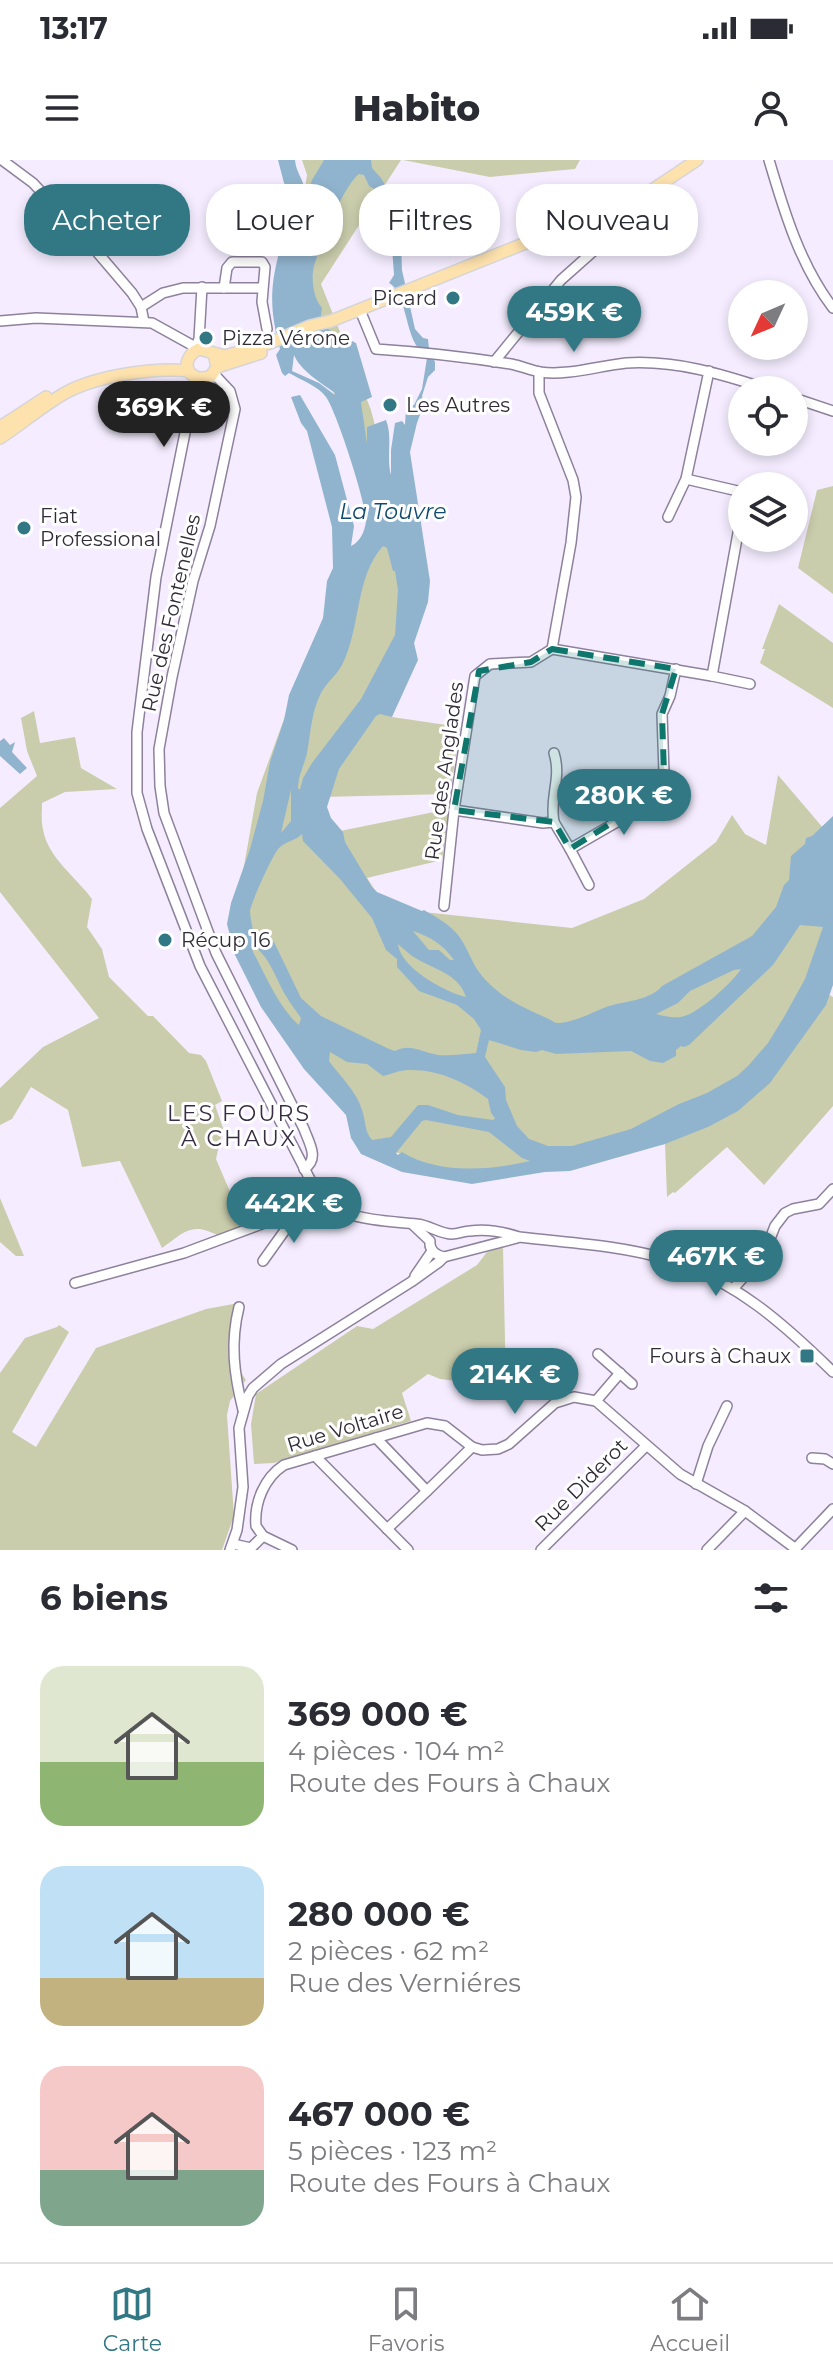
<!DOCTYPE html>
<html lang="fr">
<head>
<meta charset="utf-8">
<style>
	:root { --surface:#fff; --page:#f7f7f7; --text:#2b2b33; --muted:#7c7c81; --line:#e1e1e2; --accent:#327884 }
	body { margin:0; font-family:Montserrat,sans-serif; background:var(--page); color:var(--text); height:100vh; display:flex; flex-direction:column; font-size:30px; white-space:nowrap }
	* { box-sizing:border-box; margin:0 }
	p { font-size:26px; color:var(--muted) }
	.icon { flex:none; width:44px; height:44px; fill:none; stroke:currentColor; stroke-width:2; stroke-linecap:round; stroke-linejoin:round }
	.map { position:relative; height:1390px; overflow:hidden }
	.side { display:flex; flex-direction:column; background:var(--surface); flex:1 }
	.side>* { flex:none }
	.top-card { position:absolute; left:24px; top:24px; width:786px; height:72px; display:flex; gap:16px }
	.needle { width:52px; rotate:226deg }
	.fabs { position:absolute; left:728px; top:120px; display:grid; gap:16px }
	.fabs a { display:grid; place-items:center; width:80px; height:80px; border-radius:50%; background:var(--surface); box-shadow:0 4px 12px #0003; font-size:40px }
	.price { position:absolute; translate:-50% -68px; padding:0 18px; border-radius:28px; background:var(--accent); color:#fff; font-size:26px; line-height:52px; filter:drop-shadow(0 2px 4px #0008) }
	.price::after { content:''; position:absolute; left:50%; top:48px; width:24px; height:18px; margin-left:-12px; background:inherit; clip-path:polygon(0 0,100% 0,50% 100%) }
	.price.active { background:#222; color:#fff }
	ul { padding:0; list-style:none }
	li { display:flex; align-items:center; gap:24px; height:200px; padding:0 40px }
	li span { display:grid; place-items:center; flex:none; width:224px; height:160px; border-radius:24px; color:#555 }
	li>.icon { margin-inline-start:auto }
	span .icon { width:96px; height:96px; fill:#fffc; stroke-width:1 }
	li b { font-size:34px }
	h2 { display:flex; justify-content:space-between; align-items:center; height:96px; padding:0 40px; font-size:34px }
	.pill { padding:0 28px; border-radius:32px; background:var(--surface); box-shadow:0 4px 12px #0003; font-size:28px; line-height:72px }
	.pill.active { background:var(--accent); color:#fff }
	.status { display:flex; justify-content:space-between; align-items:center; height:56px; padding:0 40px; background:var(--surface); direction:ltr }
	.status svg { height:22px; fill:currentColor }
	header { display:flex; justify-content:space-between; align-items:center; height:104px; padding:0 40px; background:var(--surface); font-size:36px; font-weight:800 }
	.tabs { display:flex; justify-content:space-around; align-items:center; height:112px; border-top:2px solid var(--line); background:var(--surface); font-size:22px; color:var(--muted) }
	.tabs a { display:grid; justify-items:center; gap:4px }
	.tabs .active { color:var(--accent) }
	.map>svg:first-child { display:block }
</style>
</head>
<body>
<div class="status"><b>13:17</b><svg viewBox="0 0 49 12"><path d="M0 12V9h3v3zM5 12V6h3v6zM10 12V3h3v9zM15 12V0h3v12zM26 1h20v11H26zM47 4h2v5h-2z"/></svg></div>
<header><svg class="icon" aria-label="menu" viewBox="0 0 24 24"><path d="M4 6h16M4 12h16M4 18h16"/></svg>Habito<svg class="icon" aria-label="person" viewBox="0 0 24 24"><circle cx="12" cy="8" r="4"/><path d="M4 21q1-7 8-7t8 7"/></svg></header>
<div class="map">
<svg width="833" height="1390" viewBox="0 0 833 1390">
	<rect width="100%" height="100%" fill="#f5edff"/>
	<g fill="#cacdac">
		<path d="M302,0H401L321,124L371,250L419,435L368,546L392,557L460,567L450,634L320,637L335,672L449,649L442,700L367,718L377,733L423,752L572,768L644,739L716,682L732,655L745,674L766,685L778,615L824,669L833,659V813L822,831L833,837V946L764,1025L727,987L675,1033L673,1032L667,1037L665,984L491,1014L451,1012L367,982L294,882L234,762L257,633L302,510L356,391L372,361L336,242L296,88L307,15Z"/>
		<path d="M403,0H580L575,9L490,17Z"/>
		<path d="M833,326V434L798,408L817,330Z"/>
		<path d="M779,444L833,483V548L760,503L765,489H762Z"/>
		<path d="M34,551L40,583L75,577L81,608L117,629L65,632L42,643C42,651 41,661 43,669C47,697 77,718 92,739L87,767L102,789L109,817L148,856H153L189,893L201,895L206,901L222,941L215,945L223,968L216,999L245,1067L219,1076C192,1061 184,1072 162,1088L120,1001L82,1007L68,950L31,927L12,959L0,965V928L43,887L99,858L0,732V648L37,616L27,591L21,558Z"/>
		<path d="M0,1038L24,1096H16L0,1082Z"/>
		<path d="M503,1087L506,1227L440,1219L428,1214L402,1233L411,1261L274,1303L254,1304L251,1264L256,1234L357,1166L373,1169L477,1105L487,1092Z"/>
		<path d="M244,1142C237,1170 228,1196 246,1220L230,1241L227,1255L234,1356L222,1390H0V1213L25,1178L57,1167L59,1165L69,1172L12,1272L36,1287L96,1188L206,1149Z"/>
	</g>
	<g fill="#91b4ce" fill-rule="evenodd">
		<path d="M278,0H295C296,12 303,19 305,30L301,34L307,35L312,20L324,0H371L372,8L381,18L400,52L402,110L415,169L423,178L428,179L429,189L435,202V210L428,217L422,236L424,244L417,263L410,292L430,421L428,442L414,483L418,500L392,557L380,554L376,556L339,609L327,647L331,658L343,672L345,682L372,727L377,732L422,751L424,750C436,757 449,764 458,775C467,786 471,801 479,812C498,837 522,847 549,859C555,862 553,863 560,863C577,861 591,853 606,847C623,841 650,841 662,826L752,776L776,747L784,725L789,720L791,696L805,684L806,678L812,676L833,656V825L826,845L770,923L738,951L708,967L665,984L570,1011L545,1012L472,1024L402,1012L361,994L351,978L346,955L304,909L261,847L235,795L227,764L231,743L250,689L263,641L270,602L284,560L289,535L323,458L327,421L333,408L332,367L307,271L301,263L291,237L300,235L335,295L354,366L351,386C360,382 365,371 366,361C367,345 336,250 326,237C318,226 301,220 289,213L285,216L282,213L276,195L280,189C271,155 269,132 278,97L277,93L295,63L299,51L297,41L284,23ZM359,14L364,15L369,26L373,28L390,59L394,115L389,123C406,132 405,172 418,188C420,192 424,195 427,198L422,229L414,245L406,247L405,265L402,261L395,263L391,290V315C386,298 393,277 386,260L367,267V284L361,242L372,237L356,183L329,170L321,155L322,148C313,138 311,118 314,106C320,86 343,26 359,14ZM294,195C300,210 321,223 335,233V235L319,223L292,211ZM383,386L387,388L393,411H395L398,430L395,475L361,539L312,603L303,618L300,629H298C298,616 304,606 307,593C311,572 311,553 321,533C327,522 338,514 343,503C361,466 355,417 383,386ZM291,630V661L281,673ZM302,674L303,681L340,719L372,758L386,790L397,799V807L419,831L457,845L474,859L481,870L476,893C467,894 445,896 438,895C421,892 410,883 395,891L389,889L321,856L301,838L274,782L253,771C252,764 250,757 250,751C251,743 274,691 280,687C287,681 295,681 302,674ZM800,765L823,767L805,819L784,857L768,883L748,906L737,916L707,933L679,944L631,969L572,986H548L529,979L517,966L506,940L505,927L485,897L489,880L521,890L536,892L542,890L556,894L631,891L650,901L663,903L676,896V890L681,886L684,887L689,885L773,805ZM413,771C430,777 443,784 454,800H450L439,790H429ZM398,784C405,790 409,794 417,799C435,810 459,814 466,837C444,832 400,807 398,784ZM252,785C270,796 275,818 286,836C290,843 296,851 301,858L299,865C280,850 265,814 253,792ZM741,809C732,823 698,854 681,857C672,858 664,856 656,854L678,843L690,831L734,810ZM330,892L347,902L367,904L383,916C391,914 401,910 408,910C438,909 465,922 488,939L491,953L495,958L493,960L458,955L428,945H418L391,977L372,980C364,971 366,961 362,950C357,932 340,916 329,901ZM426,960L489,972L522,998L530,1001C490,1010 439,1015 402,992L398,995L396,993L422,961Z"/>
		<path d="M4,578L10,585L15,582L12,592L27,608L20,614L0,596V581Z"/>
	</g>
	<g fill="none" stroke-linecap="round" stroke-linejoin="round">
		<defs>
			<g id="minor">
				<path d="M2,0L33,23L91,85L132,133L141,147L144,162"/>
				<path d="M769,0C784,51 800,105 833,148"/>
				<path d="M224,128L227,108L232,102H262L265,107L262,142L267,169"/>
				<path d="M141,147L163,133L183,128H262"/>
				<path d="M360,150L376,189C421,192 466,197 511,204C521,206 530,210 540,212C568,216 598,206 626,203C676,200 722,214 770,230"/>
				<path d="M0,161L36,158L152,163L199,189"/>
				<path d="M196,186L199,179L202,127"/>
				<path d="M494,202L561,120L634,55L640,46L643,36"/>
				<path d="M214,214L230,231L235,249L210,366L193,421L172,517L159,589L160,626L164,653L216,793L304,969C309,983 320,999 304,1009"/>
				<path d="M196,218L156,417L137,572V633L147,669L200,806L315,1029C338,1062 382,1060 417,1064C429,1065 440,1074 452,1074C458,1074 464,1071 470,1071C486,1069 504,1072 519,1077C568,1083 619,1085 666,1099C734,1119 784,1164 833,1212"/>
				<path d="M794,238L833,251"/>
				<path d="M686,319L742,332"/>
				<path d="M668,357L686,319L709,211"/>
				<path d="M552,489L712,516L742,351"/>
				<path d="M712,516L750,524"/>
				<path d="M554,593C562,619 549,637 554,662"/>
				<path d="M454,650L543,663L554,662L570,689L648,644L656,635L663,624L664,613L662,554L670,536L676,509"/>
				<path d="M570,689L589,725"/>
				<path d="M444,746L454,650L475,516L490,504L531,502L552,489L571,383L576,337L573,320L539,233V212"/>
				<path d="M412,1064L430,1081C429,1090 435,1095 444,1097L517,1078"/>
				<path d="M263,1101L298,1052"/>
				<path d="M415,1116L432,1091"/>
				<path d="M75,1123L184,1093L299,1050L320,1035"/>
				<path d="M733,1129L764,1094L775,1066L785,1053L793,1049L819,1044L833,1029"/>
				<path d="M239,1147C230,1183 234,1214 243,1250"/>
				<path d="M598,1194L632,1224"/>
				<path d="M596,1241L620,1213"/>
				<path d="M376,1278L427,1331L387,1369"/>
				<path d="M315,1296L408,1390"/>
				<path d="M812,1298L825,1299L833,1304"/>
				<path d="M696,1324L708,1286L727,1246"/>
				<path d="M427,1331L472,1287"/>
				<path d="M263,1376L292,1390"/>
				<path d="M233,1384L251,1388L263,1376L256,1366C254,1343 264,1318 284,1305L427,1263L445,1266L472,1287L482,1290L498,1289L509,1284L555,1243L574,1237L596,1241L680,1314L745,1351L796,1389"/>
				<path d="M230,1390L237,1370L243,1327L239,1268L248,1236L253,1228L281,1204L411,1122L439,1102L444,1097"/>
				<path d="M541,1390L646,1286"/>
				<path d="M707,1390L745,1351"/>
				<path d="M794,1390L833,1349"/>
			</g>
			<g id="major">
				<path d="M214,194L217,207L211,216C188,225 177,200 199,189L225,196L270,183L310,166L331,161L643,36L697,0"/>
				<path d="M217,207L261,193"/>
				<path d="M0,267L46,237"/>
				<path d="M0,278C22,264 43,245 67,232C97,216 155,207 189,211"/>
			</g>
		</defs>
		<use href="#minor" stroke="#8e819c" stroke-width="12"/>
		<use href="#major" stroke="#d6d5d7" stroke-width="14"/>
		<use href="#minor" stroke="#fff" stroke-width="9"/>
		<use href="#major" stroke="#fde2ae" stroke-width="11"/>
	</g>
	<path fill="#0f766e" fill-opacity="0.2" stroke="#0f766e" stroke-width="6" stroke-dasharray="16 10" stroke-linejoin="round" d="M552,489L676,509L662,554L664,613L656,635L570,689L554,662L454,650L479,511L531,502Z"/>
	<g fill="#327884" stroke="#fff" stroke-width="3">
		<circle cx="453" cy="138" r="8"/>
		<circle cx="206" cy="178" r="8"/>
		<circle cx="390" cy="245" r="8"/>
		<circle cx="24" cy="368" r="8"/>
		<circle cx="165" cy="780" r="8"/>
		<rect x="799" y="1188" width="16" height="16" rx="4"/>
	</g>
	<g text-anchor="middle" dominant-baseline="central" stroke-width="6" stroke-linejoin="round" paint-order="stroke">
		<g font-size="20" fill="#312c37" stroke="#fff" text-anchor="start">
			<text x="437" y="138" text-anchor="end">Picard</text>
			<text x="222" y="178">Pizza Vérone</text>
			<text x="406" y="245">Les Autres</text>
			<text x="40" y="356">Fiat<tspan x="40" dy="23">Professional</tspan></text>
			<text x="181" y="780">Récup 16</text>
			<text x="791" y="1196" text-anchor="end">Fours à Chaux</text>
		</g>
		<g font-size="20" fill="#312c37" stroke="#fff">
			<text transform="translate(171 453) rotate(-77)">Rue des Fontenelles</text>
			<text transform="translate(444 611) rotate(-82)">Rue des Anglades</text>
			<text transform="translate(345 1268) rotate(-17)">Rue Voltaire</text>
			<text transform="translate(581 1325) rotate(-45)">Rue Diderot</text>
		</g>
		<g font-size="22" font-style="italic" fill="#104a6f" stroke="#fff">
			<text x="393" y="351">La Touvre</text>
		</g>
		<g font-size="22" letter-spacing="2" fill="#382d44" stroke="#fff">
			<text x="239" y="953">LES FOURS<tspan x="239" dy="25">À CHAUX</tspan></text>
		</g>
	</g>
</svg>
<div class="fabs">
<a><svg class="needle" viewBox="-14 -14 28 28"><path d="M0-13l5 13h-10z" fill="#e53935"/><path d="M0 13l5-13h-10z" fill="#7c7c81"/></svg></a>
<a><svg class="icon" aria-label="locate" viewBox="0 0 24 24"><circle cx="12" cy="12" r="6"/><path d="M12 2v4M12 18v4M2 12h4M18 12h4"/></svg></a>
<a><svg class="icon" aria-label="layers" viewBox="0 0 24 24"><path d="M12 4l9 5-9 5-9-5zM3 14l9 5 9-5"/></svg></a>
</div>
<b class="price" style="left:574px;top:194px">459K €</b>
<b class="price active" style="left:164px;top:289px">369K €</b>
<b class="price" style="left:624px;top:677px">280K €</b>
<b class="price" style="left:294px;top:1085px">442K €</b>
<b class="price" style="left:716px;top:1138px">467K €</b>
<b class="price" style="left:515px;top:1256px">214K €</b>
<div class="top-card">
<a class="pill active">Acheter</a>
<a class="pill">Louer</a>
<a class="pill">Filtres</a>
<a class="pill">Nouveau</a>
</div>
</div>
<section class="side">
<h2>6 biens<svg class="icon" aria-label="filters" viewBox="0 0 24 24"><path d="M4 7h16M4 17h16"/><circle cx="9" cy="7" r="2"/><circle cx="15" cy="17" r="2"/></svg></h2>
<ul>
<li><span style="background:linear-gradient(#dfe7d0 60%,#8fb573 0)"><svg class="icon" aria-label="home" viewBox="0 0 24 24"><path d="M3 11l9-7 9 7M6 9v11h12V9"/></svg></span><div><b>369 000 €</b><p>4 pièces · 104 m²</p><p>Route des Fours à Chaux</p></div></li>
<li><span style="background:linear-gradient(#bfe0f5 70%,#c2b280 0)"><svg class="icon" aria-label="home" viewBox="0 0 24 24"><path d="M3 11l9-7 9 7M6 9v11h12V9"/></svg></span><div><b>280 000 €</b><p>2 pièces · 62 m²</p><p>Rue des Verniéres</p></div></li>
<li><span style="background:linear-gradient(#f6c9c9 65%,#7fa58c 0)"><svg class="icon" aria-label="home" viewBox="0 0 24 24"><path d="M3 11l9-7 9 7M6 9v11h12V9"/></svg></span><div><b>467 000 €</b><p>5 pièces · 123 m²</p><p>Route des Fours à Chaux</p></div></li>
</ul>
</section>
<nav class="tabs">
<a class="active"><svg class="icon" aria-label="map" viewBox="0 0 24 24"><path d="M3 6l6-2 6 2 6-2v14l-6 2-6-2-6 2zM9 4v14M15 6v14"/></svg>Carte</a>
<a><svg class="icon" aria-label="saved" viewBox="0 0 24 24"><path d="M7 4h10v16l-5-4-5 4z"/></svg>Favoris</a>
<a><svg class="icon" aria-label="home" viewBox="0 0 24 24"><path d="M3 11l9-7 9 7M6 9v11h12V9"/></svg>Accueil</a>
</nav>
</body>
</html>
